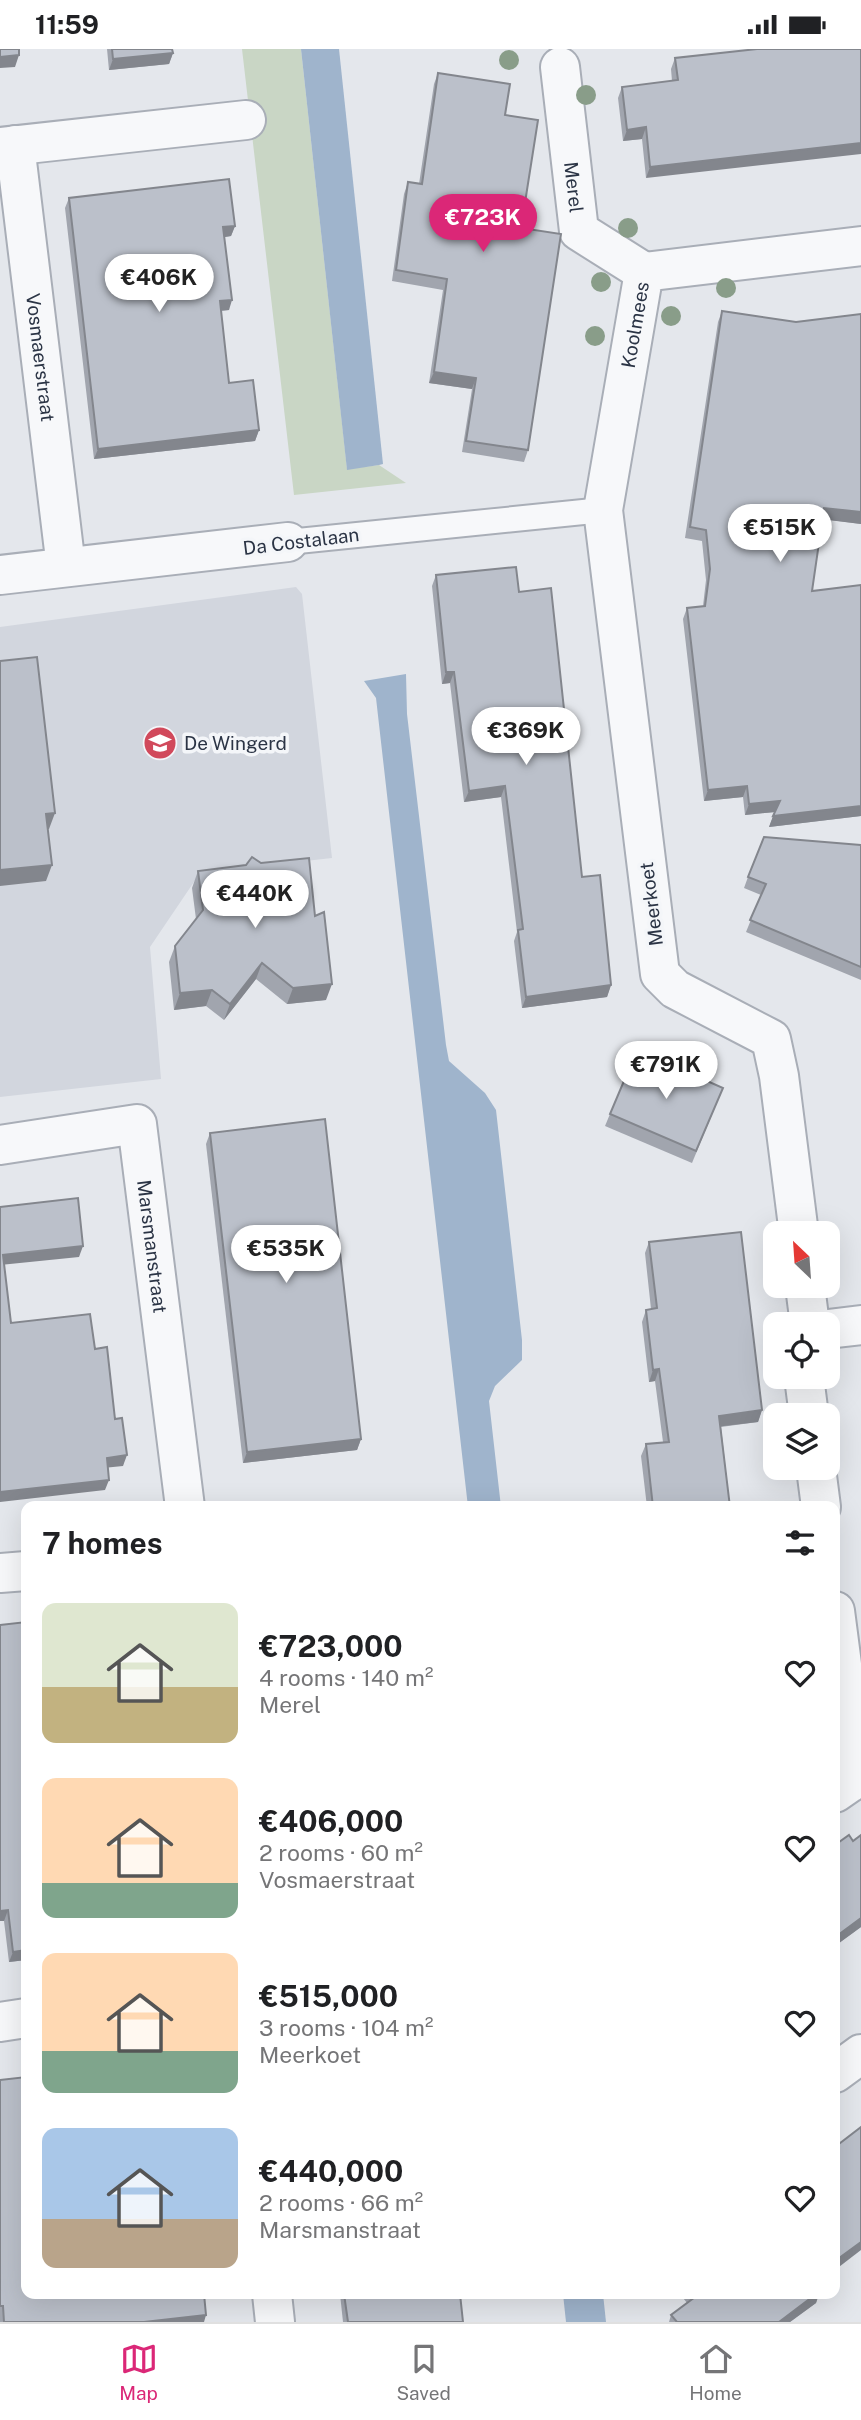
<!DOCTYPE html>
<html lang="en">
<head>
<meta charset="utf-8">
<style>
	:root { --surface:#fff; --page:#f2f2f2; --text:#202124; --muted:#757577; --line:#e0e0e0; --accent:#db2777 }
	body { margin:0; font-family:"Public Sans",sans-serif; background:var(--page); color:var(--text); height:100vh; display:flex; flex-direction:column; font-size:26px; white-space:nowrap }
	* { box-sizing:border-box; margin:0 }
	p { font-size:23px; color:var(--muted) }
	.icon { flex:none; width:38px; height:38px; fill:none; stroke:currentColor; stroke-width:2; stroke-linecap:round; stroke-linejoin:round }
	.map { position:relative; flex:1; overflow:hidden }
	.panel { position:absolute; left:21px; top:1452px; width:819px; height:798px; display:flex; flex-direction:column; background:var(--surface); border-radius:14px; box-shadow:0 7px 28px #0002 }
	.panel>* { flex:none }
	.needle { width:46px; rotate:335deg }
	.controls { position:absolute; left:763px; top:1172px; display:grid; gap:14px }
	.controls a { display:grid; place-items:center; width:77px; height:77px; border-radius:14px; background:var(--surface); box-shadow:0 7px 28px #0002; font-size:35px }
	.price { position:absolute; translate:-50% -60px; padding:0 16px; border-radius:24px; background:#fff; color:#222; font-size:23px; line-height:46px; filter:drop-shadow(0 2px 4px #0008) }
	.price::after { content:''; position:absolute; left:50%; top:42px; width:21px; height:16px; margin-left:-10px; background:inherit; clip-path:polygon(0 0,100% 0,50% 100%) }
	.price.active { background:var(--accent); color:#fff }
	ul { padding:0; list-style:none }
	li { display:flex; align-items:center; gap:21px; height:175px; padding:0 21px }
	li span { display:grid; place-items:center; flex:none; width:196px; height:140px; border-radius:14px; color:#555 }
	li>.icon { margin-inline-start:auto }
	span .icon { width:84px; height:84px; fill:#fffc; stroke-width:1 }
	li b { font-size:30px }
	h2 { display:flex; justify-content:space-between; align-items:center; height:84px; padding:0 21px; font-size:30px }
	.status { display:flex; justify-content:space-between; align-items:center; height:49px; padding:0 35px; background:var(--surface); direction:ltr }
	.status svg { height:19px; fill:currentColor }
	.tab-bar { display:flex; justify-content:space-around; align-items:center; height:98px; border-top:2px solid var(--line); background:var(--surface); font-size:19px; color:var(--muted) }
	.tab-bar a { display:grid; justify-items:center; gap:4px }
	.tab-bar .active { color:var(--accent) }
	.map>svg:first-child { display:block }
</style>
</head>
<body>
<div class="status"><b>11:59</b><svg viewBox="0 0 49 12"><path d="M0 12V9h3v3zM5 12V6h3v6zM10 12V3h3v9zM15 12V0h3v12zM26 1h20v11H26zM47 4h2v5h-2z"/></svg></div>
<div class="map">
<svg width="861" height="2273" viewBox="0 0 861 2273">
	<rect width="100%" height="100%" fill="#e4e7ec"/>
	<path fill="#d2d6de" d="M296,538L302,545L332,809L200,824L150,898L161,1030L0,1048V578Z"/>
	<path fill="#c9d6c5" d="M242,0H301L347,420L379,416L406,434L294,446Z"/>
	<g fill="#9fb4cc">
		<path d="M301,0H339L383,415L379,416L347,421Z"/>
		<path d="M406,625L407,665L446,996L449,1012L485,1044L496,1061L522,1291V1311L495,1337L489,1352L501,1458H468L376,649L364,632Z"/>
		<path d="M563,2245H603L606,2273H566Z"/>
	</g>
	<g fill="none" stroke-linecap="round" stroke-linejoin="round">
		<defs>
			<path id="lane" d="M288,493L603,461"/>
			<g id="street">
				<path id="s1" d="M560,18L579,182L644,223"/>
				<path id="s2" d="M15,96L66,518"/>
				<path d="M0,98L246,71"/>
				<path d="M0,526L288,493"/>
				<path id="s3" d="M0,1096L137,1075L185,1458"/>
				<path id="s4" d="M799,1185L779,1027L771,990L675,940L660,925L603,461L644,223L861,197"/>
				<path d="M805,1237L810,1276"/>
				<path d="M828,1280L861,1276"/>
				<path d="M804,1328L809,1367"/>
				<path d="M816,1419L821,1458"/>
				<path d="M0,1524L26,1522"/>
				<path d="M835,1562L854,1707L848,1735L835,1744"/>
				<path d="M0,1973L26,1969"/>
				<path d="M835,2024L861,2005"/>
				<path d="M272,2245L275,2273"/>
			</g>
		</defs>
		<use href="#lane" stroke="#a9aeb7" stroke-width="28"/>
		<use href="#street" stroke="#a9aeb7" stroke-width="42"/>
		<use href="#lane" stroke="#f7f8fa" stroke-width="24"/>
		<use href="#street" stroke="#f7f8fa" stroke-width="38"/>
	</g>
	<g fill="#899d89">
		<circle cx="509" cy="11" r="10"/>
		<circle cx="586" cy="46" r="10"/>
		<circle cx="628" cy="179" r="10"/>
		<circle cx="601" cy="233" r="10"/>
		<circle cx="726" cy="239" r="10"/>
		<circle cx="671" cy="267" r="10"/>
		<circle cx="595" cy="287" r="10"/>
	</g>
	<g fill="#a1a5ae">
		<path d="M107,0H172L173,4L169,15L109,21Z"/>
		<path d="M757,0L646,129L642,90L623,92L618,49L622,38L672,32L671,20L675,9Z"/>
		<path d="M438,24L505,66L521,179L528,401L524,413L462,403L472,340L429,334L443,241L392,232L404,145L408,133L419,135L434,35Z"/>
		<path d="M69,149L235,177L231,187L224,188L229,261L221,262L229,334L259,381L255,392L94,410L65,159Z"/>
		<path d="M722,262L796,273L861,265V475L823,470L812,542L861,536V767L769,778L775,763L745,766L743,748L704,752L683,570L687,559L703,557L706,531L702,492L685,489L718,273Z"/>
		<path d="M436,526L519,543L582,828L611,936L607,948L522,959L514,892L517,883L501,748L464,753L450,634L442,635L432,537Z"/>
		<path d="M861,796V931L746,883L761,846L744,839L748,828Z"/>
		<path d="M198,822L326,951L287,955L256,930L224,971L206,957L174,961L169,913L175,897L196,870L192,839Z"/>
		<path d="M723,1039L692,1114L605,1077L610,1065Z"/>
		<path d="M210,1084L361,1390L357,1401L243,1414L206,1095Z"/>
		<path d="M649,1193L762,1361L758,1373L721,1378L730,1458H647L641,1407L646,1395L663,1393L655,1332L649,1333L642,1273L646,1261L651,1260L645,1204Z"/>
		<path d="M0,1576L26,1911L9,1913L4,1872H0Z"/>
		<path d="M861,1786V1878L835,1897V1796L853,1792Z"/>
		<path d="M0,2031L204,2273H0Z"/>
		<path d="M340,2245H460L463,2273H343Z"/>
		<path d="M680,2245H819L816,2254L790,2273H669L671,2266L687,2254Z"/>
	</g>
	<g fill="#83868d">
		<path d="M173,4L169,15L109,21L113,10Z"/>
		<path d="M19,6L15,18L0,19V8Z"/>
		<path d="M646,78L642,90L623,92L627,81Z"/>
		<path d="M861,94V105L646,129L650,118Z"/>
		<path d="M235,177L231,187L219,189L223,178Z"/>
		<path d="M232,251L229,261L216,262L220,252Z"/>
		<path d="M434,323L476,329L472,340L429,334Z"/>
		<path d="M259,381L255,392L94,410L98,400Z"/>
		<path d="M824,459L861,463V475L820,470Z"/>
		<path d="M446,623H454L450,634L442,635Z"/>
		<path d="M505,737L501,748L464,753L469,742Z"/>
		<path d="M747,737L743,748L704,752L708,741Z"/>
		<path d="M780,752L775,763L745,766L749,755Z"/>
		<path d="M861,757V767L769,778L773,767Z"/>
		<path d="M55,764L49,780L40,781L46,765Z"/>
		<path d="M52,816L46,832L0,837V821Z"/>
		<path d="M262,914L256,930L224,971L230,955Z"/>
		<path d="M332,935L326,951L287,955L293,939Z"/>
		<path d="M611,936L607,948L522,959L526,948Z"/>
		<path d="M212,941L206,957L174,961L180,944Z"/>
		<path d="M83,1197L79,1208L0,1216L3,1206Z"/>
		<path d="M659,1320L655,1332L649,1333L653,1321Z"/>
		<path d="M762,1361L758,1373L715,1378L719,1367Z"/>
		<path d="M361,1390L357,1401L243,1414L247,1403Z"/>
		<path d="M127,1406L123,1417L103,1419L107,1409Z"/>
		<path d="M109,1431L105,1441L0,1453V1443Z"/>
		<path d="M8,1861L4,1872H0V1862Z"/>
		<path d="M861,1869V1878L835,1897L838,1886Z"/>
		<path d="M26,1901V1911L9,1913L13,1903Z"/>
		<path d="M861,2193V2201L835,2221V2212Z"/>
		<path d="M816,2245H819L816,2254L790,2273H779Z"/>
		<path d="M206,2266L204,2273H144Z"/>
	</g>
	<g fill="#bbc0ca" stroke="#83868d" stroke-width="2">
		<path d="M0,0H19V6L0,8Z"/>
		<path d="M112,0H172L173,4L113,10Z"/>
		<path d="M757,0H861V94L650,118L646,78L627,81L622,38L678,31L675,9Z"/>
		<path d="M438,24L510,35L505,66L538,71L521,179L561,185L528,401L466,392L476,329L434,323L447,230L396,221L408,133L422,135Z"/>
		<path d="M229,130L235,177L223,178L232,251L220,252L229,334L253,331L259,381L98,400L69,149Z"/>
		<path d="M722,262L796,273L861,265V463L824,459L812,542L861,536V757L773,767L780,752L749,755L747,737L708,741L687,559L705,557L710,520L706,481L690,478Z"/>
		<path d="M516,518L519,543L551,539L582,828L600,826L611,936L526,948L518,881L523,880L505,737L469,742L454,623H446L436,526Z"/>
		<path d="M37,608L55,764L46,765L52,816L0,821V612Z"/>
		<path d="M764,788L861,796V918L750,871L766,835L748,828Z"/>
		<path d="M252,808L261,814L309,809L315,867L324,863L332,935L293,939L262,914L230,955L212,941L180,944L175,897L203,861L198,822L246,816Z"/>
		<path d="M637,1001L723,1039L696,1102L610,1065Z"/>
		<path d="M325,1070L361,1390L247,1403L210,1084Z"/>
		<path d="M78,1149L83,1197L3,1206L11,1274L90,1265L95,1300L107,1298L115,1370L122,1369L127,1406L107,1409L109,1431L0,1443V1158Z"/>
		<path d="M741,1183L762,1361L719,1367L730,1458H653L646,1395L669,1393L659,1320L653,1321L646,1261L657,1259L649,1193Z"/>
		<path d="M26,1573V1901L13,1903L8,1861L0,1862V1576Z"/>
		<path d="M849,1786L853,1792L861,1786V1869L838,1886L835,1882V1796Z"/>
		<path d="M26,2028V2245H204L206,2266L144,2273H4L3,2257H0V2031Z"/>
		<path d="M861,2078V2193L835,2212V2098Z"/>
		<path d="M344,2245H460L463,2273H348Z"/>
		<path d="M693,2245H816L779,2273H677L671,2266L695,2248Z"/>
	</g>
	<defs>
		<symbol id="school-disc" viewBox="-11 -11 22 22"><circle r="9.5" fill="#d1495b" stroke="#f4f6f9"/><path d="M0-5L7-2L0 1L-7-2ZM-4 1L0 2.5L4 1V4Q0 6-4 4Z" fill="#fff"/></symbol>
	</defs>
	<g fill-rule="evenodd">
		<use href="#school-disc" x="141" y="675" width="38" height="38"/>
	</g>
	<g text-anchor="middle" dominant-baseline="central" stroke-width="7" stroke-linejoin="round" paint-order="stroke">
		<g font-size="19" fill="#2b3445" stroke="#f4f6f9">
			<text stroke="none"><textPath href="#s1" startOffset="121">Merel</textPath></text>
			<text stroke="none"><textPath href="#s4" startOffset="982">Koolmees</textPath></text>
			<text stroke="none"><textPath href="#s2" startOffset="214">Vosmaerstraat</textPath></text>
			<text transform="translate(301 492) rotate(-7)">Da Costalaan</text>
			<text transform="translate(651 855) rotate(-97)">Meerkoet</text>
			<text stroke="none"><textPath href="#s3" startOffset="262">Marsmanstraat</textPath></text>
		</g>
		<g font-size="19" fill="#2b3445" stroke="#f4f6f9" text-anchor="start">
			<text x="184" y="694">De Wingerd</text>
		</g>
	</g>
</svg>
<div class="controls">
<a><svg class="needle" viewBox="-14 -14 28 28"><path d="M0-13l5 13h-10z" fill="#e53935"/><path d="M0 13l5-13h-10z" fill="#757577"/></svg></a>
<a><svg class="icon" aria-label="locate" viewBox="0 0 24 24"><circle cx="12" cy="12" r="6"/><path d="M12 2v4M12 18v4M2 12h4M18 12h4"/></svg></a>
<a><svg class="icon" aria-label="layers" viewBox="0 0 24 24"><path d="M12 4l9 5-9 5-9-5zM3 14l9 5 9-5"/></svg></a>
</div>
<b class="price active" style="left:483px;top:205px">€723K</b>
<b class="price" style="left:159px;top:265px">€406K</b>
<b class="price" style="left:780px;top:515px">€515K</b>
<b class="price" style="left:526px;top:718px">€369K</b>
<b class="price" style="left:255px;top:881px">€440K</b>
<b class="price" style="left:666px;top:1052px">€791K</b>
<b class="price" style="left:286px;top:1236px">€535K</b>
<section class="panel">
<h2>7 homes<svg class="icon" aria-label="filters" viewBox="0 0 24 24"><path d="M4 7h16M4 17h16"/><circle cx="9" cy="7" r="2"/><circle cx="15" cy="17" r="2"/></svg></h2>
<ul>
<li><span style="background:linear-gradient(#dfe7d0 60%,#c2b280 0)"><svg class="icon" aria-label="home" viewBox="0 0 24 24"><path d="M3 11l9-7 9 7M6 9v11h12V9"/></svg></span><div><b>€723,000</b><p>4 rooms · 140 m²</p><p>Merel</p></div><svg class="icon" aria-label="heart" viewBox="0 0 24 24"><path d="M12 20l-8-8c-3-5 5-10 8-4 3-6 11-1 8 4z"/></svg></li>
<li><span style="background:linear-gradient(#ffd9b3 75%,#7fa58c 0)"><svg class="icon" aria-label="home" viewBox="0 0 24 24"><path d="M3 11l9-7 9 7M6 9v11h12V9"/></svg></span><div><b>€406,000</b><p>2 rooms · 60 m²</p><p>Vosmaerstraat</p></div><svg class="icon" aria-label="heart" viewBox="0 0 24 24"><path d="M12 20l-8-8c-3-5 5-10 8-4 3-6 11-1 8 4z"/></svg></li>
<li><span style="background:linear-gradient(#ffd9b3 70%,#7fa58c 0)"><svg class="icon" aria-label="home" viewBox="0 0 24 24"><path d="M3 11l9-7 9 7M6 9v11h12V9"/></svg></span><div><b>€515,000</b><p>3 rooms · 104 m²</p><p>Meerkoet</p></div><svg class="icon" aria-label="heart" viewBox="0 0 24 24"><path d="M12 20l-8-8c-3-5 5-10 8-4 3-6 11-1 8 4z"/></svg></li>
<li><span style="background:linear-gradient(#a9c7e8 65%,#b9a48a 0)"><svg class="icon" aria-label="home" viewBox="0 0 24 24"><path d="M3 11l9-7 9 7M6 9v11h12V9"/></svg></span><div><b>€440,000</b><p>2 rooms · 66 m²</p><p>Marsmanstraat</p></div><svg class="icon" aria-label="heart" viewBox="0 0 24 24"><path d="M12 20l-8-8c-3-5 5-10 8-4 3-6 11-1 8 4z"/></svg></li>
</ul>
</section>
</div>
<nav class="tab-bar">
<a class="active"><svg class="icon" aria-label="map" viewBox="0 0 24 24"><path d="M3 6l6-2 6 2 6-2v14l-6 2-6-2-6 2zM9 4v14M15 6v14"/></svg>Map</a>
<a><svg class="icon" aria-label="saved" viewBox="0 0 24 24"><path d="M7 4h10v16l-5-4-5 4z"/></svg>Saved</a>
<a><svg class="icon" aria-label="home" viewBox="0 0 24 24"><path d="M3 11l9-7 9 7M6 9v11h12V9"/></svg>Home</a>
</nav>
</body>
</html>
